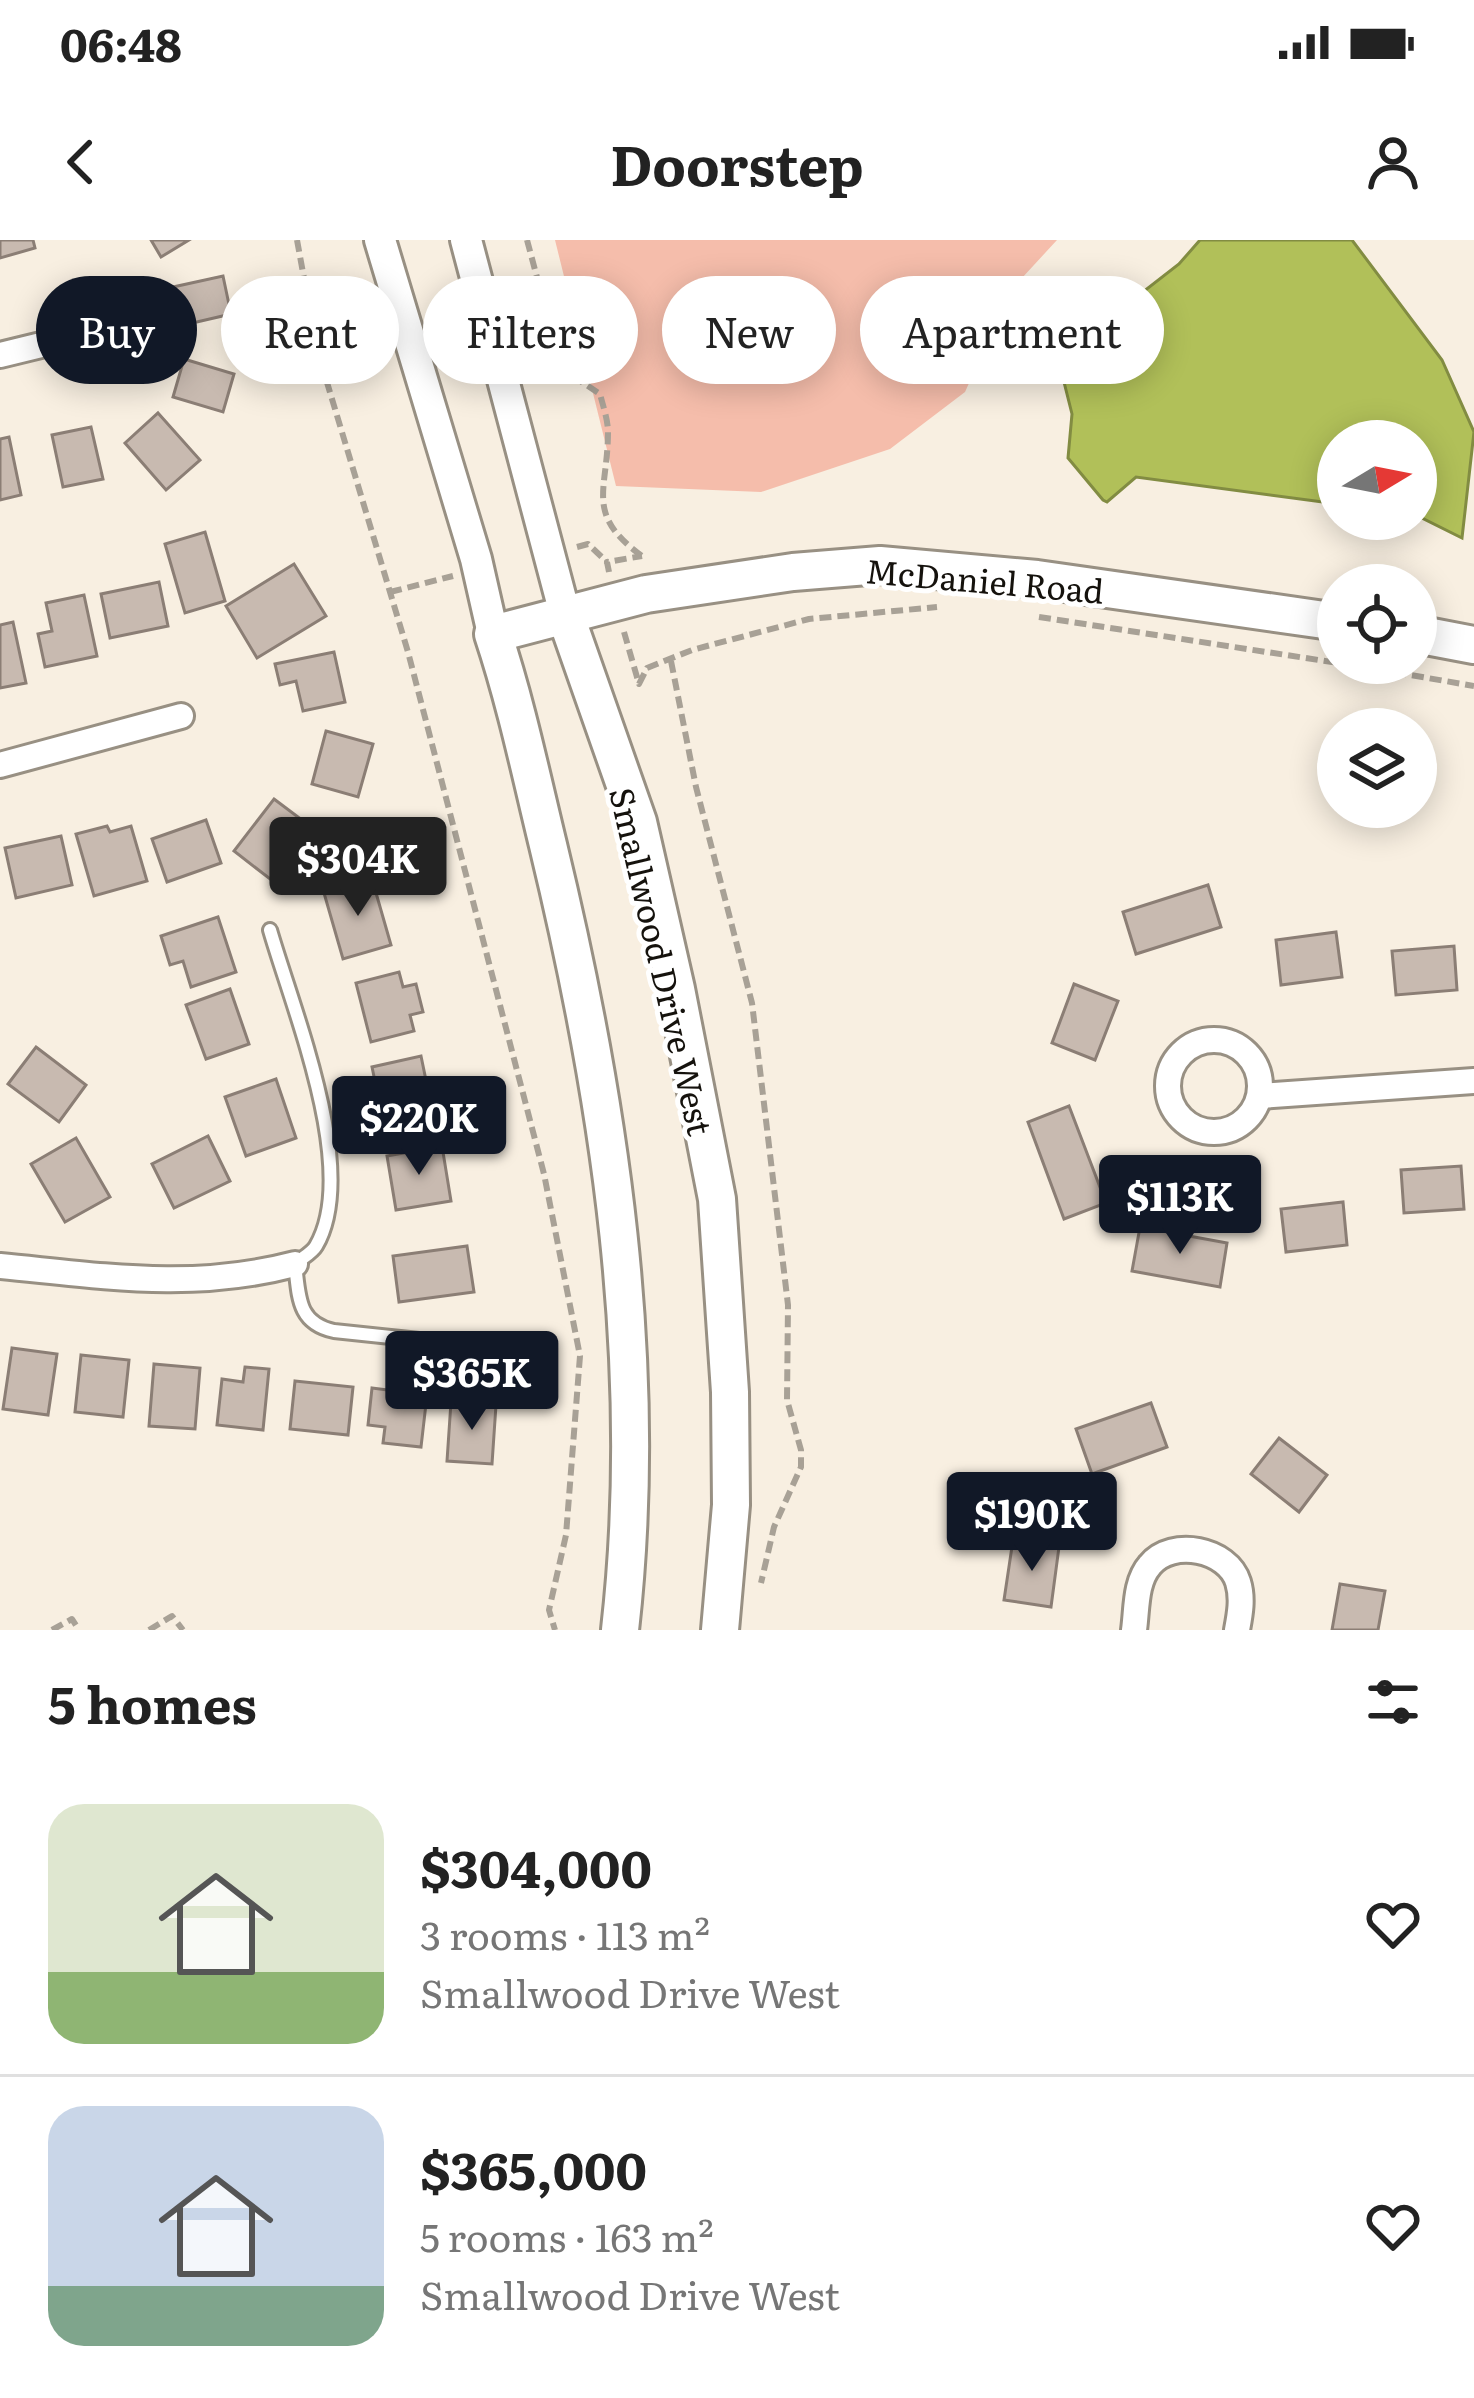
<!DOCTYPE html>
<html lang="en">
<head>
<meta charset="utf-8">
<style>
	:root { --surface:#fff; --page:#f2f2f2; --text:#222; --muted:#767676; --line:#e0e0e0; --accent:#111827 }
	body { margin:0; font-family:Literata,serif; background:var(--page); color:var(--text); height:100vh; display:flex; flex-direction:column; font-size:45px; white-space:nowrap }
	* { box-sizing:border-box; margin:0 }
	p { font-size:39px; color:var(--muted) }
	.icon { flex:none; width:66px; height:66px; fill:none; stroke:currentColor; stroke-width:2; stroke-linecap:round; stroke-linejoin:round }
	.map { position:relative; height:1390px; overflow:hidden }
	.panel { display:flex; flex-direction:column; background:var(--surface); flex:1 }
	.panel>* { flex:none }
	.banner { position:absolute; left:36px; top:36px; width:1404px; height:108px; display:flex; gap:24px }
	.needle { width:78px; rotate:80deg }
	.controls { position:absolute; left:1317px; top:180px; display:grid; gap:24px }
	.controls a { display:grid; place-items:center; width:120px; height:120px; border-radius:50%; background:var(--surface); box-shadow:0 6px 30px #0003; font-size:60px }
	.price { position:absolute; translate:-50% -102px; padding:0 27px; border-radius:12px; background:var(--accent); color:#fff; font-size:39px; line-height:78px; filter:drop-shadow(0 3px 6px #0008) }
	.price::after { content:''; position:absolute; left:50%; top:72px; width:36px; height:27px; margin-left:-18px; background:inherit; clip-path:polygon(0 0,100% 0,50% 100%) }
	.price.on { background:#222; color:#fff }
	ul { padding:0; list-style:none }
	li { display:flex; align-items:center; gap:36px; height:300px; padding:0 48px }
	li+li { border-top:3px solid var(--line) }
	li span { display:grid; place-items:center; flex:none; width:336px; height:240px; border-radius:36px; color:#555 }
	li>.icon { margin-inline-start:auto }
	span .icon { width:144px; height:144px; fill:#fffc; stroke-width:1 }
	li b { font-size:51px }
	h2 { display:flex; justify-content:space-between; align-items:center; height:144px; padding:0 48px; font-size:51px }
	.chip { padding:0 42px; border-radius:54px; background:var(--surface); box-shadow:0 6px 30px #0003; font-size:42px; line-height:108px }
	.chip.on { background:var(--accent); color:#fff }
	.status { display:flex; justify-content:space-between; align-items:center; height:84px; padding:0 60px; background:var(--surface); direction:ltr }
	.status svg { height:33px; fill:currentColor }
	header { display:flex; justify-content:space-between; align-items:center; height:156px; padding:0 48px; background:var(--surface); font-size:54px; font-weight:700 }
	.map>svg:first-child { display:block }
</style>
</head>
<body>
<div class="status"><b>06:48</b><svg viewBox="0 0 49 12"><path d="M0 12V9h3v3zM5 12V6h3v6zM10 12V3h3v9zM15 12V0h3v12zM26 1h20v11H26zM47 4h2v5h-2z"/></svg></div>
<header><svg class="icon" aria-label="back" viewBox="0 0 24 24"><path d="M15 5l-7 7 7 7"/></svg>Doorstep<svg class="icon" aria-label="person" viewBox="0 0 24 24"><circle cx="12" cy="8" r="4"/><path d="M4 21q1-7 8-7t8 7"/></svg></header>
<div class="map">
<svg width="1474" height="1390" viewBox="0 0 1474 1390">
	<rect width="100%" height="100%" fill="#f8efe1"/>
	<path fill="#f5bdab" d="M555,0H1057L1011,50L965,152L890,209L761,252L616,246Z"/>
	<path fill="#b1c059" stroke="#828c42" stroke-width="3" d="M1200,0H1352L1442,120L1474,192L1462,298L1416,275V201H1338V264L1136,237L1107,262L1103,260L1068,218L1072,174L1058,118L1179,24Z"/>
	<g fill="#c8bab0" stroke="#8b7e75" stroke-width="3">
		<path d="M0,0H33L35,8L0,18Z"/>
		<path d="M151,0H189L161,17Z"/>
		<path d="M223,36L231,74L184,85L181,68L168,71L164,49Z"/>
		<path d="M184,119L234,134L223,172L173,157Z"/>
		<path d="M158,173L200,220L166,250L125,203Z"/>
		<path d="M91,187L103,239L63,247L52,195Z"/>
		<path d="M9,197L21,255L0,260V199Z"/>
		<path d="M205,292L225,361L185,373L165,304Z"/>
		<path d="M294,324L326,376L257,418L226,366Z"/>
		<path d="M159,342L168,386L110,398L101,354Z"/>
		<path d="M84,355L97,416L45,427L38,394L52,391L46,363Z"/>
		<path d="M13,382L26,443L0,448V385Z"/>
		<path d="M334,412L345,462L303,471L296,441L280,445L275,424Z"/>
		<path d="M326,491L373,504L358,557L312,544Z"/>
		<path d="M274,559L314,589L274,642L234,611Z"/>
		<path d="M206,580L221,623L167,642L152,599Z"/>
		<path d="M107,586L110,592L131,586L147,641L94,656L76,594Z"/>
		<path d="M61,596L72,645L16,658L5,608Z"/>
		<path d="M372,639L391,705L343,719L324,653Z"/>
		<path d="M1208,645L1221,687L1136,714L1123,672Z"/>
		<path d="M218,677L236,732L191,747L183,721L170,725L161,696Z"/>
		<path d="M1336,692L1342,737L1281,745L1276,700Z"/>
		<path d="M1454,706L1457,750L1396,755L1392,711Z"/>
		<path d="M399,732L403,747L416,744L423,772L410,775L414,791L371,802L356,743Z"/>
		<path d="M1074,744L1118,761L1095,820L1052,803Z"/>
		<path d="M230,749L249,804L206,819L186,765Z"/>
		<path d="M36,807L86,845L59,882L8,844Z"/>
		<path d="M421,816L435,884L386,894L372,827Z"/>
		<path d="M276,839L296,898L246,916L225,857Z"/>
		<path d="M1069,866L1106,963L1064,979L1028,882Z"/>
		<path d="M208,896L230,941L174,968L152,924Z"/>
		<path d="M76,898L110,957L65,982L31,924Z"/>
		<path d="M442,906L451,961L396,970L387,916Z"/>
		<path d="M1461,926L1464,969L1404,973L1401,930Z"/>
		<path d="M1343,962L1347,1005L1286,1012L1281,969Z"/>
		<path d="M1140,987L1227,1003L1220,1047L1132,1031Z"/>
		<path d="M467,1006L474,1052L399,1062L393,1016Z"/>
		<path d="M12,1108L57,1114L48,1175L3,1169Z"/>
		<path d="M81,1115L129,1120L123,1177L75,1172Z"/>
		<path d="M154,1124L200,1128L195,1189L149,1186Z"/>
		<path d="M245,1127L269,1129L263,1190L217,1185L222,1139L243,1142Z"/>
		<path d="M295,1141L353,1147L348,1195L290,1189Z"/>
		<path d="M372,1148L427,1155L421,1207L383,1203L385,1187L368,1185Z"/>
		<path d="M451,1162L496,1165L492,1224L447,1221Z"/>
		<path d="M1151,1163L1167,1207L1092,1234L1076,1189Z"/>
		<path d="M1279,1198L1327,1235L1299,1272L1251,1234Z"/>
		<path d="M1013,1300L1059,1307L1051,1367L1004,1360Z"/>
		<path d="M1340,1344L1385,1351L1378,1390H1332Z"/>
	</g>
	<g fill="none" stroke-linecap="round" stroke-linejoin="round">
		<defs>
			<path id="service" d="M270,690C293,770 360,931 316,1006C312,1013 302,1018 295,1024C299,1056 297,1083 334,1091L476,1106"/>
			<g id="minor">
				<path d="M0,115L78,96"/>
				<path d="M0,525L181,476"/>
				<circle cx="1214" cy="846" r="46"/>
				<path d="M1260,856L1474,841"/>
				<path d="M0,1026C104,1036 192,1051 295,1024"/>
				<path d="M1134,1390C1137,1369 1135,1342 1150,1325C1172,1298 1228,1309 1238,1342C1243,1358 1240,1374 1237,1390"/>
			</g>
			<g id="tertiary">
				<path d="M380,0L476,319L493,394"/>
				<path d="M466,0L565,374"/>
			</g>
			<g id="secondary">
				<path d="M565,374L638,582L676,749L717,959L730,1152L731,1265L720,1390"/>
				<path d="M1416,394L1474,405"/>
				<path d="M620,1390C650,1127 610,861 548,605C531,535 516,463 493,394L646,354L793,332L880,325L1037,339L1338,382"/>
			</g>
		</defs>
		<use href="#service" stroke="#989083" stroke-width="18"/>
		<use href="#minor" stroke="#989083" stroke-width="30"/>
		<use href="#tertiary" stroke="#989083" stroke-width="36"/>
		<use href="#secondary" stroke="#989083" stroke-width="42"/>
		<g stroke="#a8a196" stroke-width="6" stroke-dasharray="12 6" stroke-linecap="butt">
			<path d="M297,0L317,109L408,412L544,934L580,1116L566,1295L549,1370L555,1390"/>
			<path d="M527,0L557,112L579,140L600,154C603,166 608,180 608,192C608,251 584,274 642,316"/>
			<path d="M577,307L588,304L607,322"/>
			<path d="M609,332L607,322L642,316"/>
			<path d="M390,352L453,336"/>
			<path d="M1039,377L1338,423"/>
			<path d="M624,392L639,444L647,428L692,410L809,379L937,367"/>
			<path d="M671,421L696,547L752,763L788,1065L787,1160L801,1210V1227L774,1287L761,1343"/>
			<path d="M1341,423L1474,446"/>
			<path d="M52,1390L72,1379L79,1390"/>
			<path d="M149,1390L172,1376L183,1390"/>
		</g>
		<use href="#service" stroke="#fff" stroke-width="12"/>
		<use href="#minor" stroke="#fff" stroke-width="24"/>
		<use href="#tertiary" stroke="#fff" stroke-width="30"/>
		<use href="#secondary" stroke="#fff" stroke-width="36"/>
	</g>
	<g text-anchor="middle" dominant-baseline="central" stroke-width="10" stroke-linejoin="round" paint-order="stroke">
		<g font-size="33" fill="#15120d" stroke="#fff">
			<text transform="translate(985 339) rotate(5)">McDaniel Road</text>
			<text transform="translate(663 721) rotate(77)">Smallwood Drive West</text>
		</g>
	</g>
</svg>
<div class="controls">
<a><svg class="needle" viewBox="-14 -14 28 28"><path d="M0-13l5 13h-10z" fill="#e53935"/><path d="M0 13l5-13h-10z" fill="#767676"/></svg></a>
<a><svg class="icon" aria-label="locate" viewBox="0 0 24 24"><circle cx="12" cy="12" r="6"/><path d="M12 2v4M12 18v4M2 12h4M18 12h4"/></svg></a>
<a><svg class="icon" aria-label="layers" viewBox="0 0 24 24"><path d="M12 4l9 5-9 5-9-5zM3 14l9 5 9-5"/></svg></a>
</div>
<b class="price on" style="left:358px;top:679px">$304K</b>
<b class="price" style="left:419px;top:938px">$220K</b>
<b class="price" style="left:1180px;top:1017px">$113K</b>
<b class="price" style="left:472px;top:1193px">$365K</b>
<b class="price" style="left:1032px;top:1334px">$190K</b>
<div class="banner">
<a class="chip on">Buy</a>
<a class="chip">Rent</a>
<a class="chip">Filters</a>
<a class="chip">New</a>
<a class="chip">Apartment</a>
</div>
</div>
<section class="panel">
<h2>5 homes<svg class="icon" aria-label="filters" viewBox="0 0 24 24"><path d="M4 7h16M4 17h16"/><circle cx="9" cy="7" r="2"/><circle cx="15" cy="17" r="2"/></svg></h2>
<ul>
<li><span style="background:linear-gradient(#dfe7d0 70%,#8fb573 0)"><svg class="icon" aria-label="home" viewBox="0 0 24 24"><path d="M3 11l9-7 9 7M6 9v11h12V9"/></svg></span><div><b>$304,000</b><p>3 rooms · 113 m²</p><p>Smallwood Drive West</p></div><svg class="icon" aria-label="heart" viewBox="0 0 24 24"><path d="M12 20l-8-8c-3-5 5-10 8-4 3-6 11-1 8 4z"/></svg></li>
<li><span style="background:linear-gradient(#c9d6e8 75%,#7fa58c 0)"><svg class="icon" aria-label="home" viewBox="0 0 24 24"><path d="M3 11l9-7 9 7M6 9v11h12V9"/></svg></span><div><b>$365,000</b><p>5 rooms · 163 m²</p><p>Smallwood Drive West</p></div><svg class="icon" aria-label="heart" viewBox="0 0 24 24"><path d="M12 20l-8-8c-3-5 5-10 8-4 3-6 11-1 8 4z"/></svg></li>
</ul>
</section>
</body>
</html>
